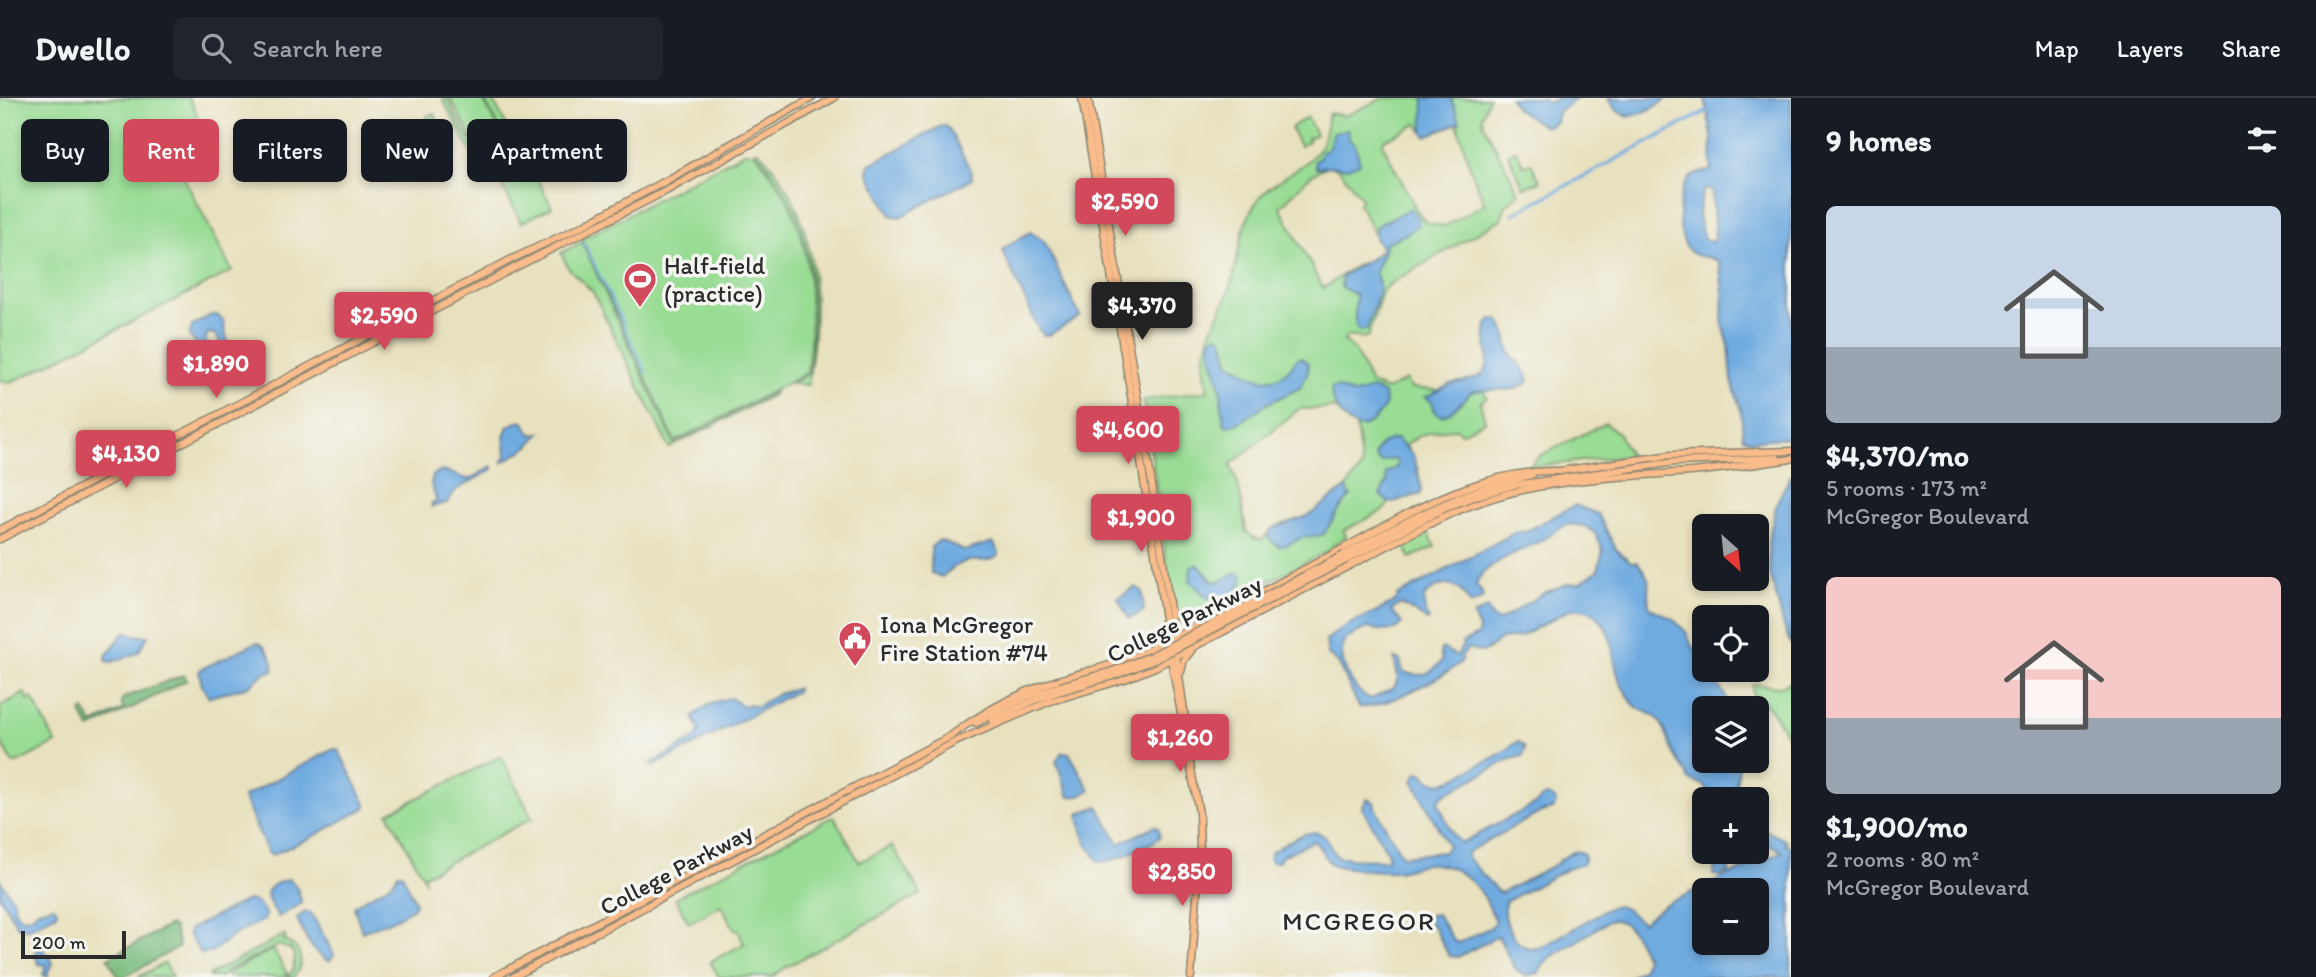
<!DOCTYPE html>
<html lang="en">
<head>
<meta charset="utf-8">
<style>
	:root { --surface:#171b24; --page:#20242c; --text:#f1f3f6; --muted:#9ea1a6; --line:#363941; --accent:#d1495b }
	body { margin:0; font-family:Itim,sans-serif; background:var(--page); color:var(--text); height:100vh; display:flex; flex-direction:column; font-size:26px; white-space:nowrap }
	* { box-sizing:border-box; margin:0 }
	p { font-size:23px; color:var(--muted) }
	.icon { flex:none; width:38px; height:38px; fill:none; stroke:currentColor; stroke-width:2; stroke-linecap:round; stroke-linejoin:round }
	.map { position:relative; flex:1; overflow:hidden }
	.sheet { display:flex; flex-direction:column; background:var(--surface); width:525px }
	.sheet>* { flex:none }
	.banner { position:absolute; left:21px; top:21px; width:665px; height:63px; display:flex; gap:14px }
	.needle { width:46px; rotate:153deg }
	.tools { position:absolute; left:1692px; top:416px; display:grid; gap:14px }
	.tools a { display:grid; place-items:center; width:77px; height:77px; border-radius:10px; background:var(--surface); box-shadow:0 4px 10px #0003; font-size:35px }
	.scale { position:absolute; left:21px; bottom:18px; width:105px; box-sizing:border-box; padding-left:7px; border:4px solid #2b2b2b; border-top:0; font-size:19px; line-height:24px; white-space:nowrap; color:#2b2b2b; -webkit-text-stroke:5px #f6f6f2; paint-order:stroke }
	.price { position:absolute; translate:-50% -60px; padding:0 16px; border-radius:7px; background:var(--accent); color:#fff; font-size:23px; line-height:46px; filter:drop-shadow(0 2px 4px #0008) }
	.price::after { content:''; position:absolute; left:50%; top:42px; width:21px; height:16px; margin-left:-10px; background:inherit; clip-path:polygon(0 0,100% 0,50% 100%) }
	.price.current { background:#222; color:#fff }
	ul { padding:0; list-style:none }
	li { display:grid; align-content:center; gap:14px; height:371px; padding:0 35px }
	li span { display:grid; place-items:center; height:217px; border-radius:10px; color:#555 }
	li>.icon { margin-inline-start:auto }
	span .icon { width:126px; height:126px; fill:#fffc; stroke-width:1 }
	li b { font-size:30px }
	h2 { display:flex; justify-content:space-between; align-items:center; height:84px; padding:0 35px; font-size:30px }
	.tag { padding:0 24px; border-radius:10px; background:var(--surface); box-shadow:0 4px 10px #0003; font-size:24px; line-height:63px }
	.tag.current { background:var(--accent); color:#fff }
	header { display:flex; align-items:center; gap:42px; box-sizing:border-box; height:98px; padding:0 35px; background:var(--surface); border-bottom:2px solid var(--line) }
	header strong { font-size:33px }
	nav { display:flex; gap:38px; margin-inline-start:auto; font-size:24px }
	.search { width:490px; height:63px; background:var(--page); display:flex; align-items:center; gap:18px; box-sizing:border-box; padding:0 24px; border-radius:10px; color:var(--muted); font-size:26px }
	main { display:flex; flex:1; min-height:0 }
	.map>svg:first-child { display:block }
</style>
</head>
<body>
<header>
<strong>Dwello</strong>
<div class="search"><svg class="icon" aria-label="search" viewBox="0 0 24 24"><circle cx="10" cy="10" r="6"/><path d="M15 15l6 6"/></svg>Search here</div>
<nav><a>Map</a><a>Layers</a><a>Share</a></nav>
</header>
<main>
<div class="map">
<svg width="1791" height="879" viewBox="0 0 1791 879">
	<rect width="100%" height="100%" fill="#f6f6f2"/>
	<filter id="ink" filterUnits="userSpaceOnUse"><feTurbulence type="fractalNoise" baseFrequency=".0143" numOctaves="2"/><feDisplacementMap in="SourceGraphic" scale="14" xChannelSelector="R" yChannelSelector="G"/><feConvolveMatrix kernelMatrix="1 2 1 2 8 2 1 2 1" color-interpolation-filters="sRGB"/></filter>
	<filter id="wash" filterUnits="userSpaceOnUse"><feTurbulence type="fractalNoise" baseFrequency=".00686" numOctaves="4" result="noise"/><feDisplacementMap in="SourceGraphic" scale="28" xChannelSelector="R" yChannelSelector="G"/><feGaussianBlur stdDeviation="1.57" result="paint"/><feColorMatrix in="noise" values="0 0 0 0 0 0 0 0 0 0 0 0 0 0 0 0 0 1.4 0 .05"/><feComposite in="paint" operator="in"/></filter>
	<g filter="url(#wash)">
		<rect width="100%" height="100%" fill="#e8e1be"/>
		<g fill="#99dc94" stroke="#628460" stroke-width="2" fill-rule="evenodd">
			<path d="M0,0H189L198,18L162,37L232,173L27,277L8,285L0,282Z"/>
			<path d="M442,0H447C455,14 471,58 490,54C498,52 501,46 503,38L484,0H492L520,54L514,57L507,44C500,60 484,64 470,52Z"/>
			<path d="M450,0H482L497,28L472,41Z"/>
			<path d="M1383,0H1489L1482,18L1483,25L1519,95L1506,107L1501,121L1391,185L1383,192L1368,238L1363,240L1347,238L1344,243L1355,253L1371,286L1387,292L1406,282L1411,290L1438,292L1432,298L1426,299L1432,304L1433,312L1459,307L1471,294L1483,292L1487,299L1480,304L1485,323L1461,335L1457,331C1438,332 1421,334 1406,347L1418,371L1421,396L1389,405L1384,412L1344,432L1346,439L1333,447L1330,452L1183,527L1174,519L1144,302L1208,293C1206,281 1203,269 1205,256C1208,232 1223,213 1230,190C1240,159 1239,124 1261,98C1277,79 1304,72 1319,51C1326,40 1325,27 1329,15L1345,18ZM1457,25L1472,76L1485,105L1445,128L1426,125L1416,111L1383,47L1384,42L1417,26L1426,38ZM1329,68L1339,71L1362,101L1359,106L1382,151C1375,162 1363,163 1353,170C1342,176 1334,184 1323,190L1280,109C1296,95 1308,74 1329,68ZM1335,310L1356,328L1362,369L1346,390L1308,418L1277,428L1261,442L1254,440L1246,433L1238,385L1230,367L1299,311Z"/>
			<path d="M434,15L440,27H442L445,32L437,37L443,44L435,49L434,46L431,47L421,30L430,25L427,18Z"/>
			<path d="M1307,19L1316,36L1308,40L1309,43L1300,48L1291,30Z"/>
			<path d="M757,52C819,111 822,208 808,287L790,286L808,276C818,210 814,134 774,78C768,69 762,60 754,53Z"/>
			<path d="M1516,52L1524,68L1531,65L1540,83L1524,90L1508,56Z"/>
			<path d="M745,54H753L758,58C768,72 780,87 788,103C813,150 814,223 807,275L675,344L582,141Z"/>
			<path d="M526,58L552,109L521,125L495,73Z"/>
			<path d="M582,144L674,345L774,294L773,297L669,350L593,194L569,171L561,155Z"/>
			<path d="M1606,325L1619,336L1630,358L1528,369L1541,357Z"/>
			<path d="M1427,432L1435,449L1410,460L1403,444Z"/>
			<path d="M1790,584H1791V647C1782,629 1772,607 1753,597L1752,587L1755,586L1778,589Z"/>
			<path d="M25,595L28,602L32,600L56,645L17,665L12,664L0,641V608Z"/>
			<path d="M501,658L533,722H528L423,778L426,784L388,715Z"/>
			<path d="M834,718L859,764L892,748L921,796L786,869L772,879H719L710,864L744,846L738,832H735L721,807L689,825L675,800Z"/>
			<path d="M284,837L286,841L284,843C302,849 305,865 294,879H286L293,872L295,858L290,851L279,847L226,873L220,879H210L209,877Z"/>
			<path d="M273,851L287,876L282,879H228L226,876Z"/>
			<path d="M165,865L172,879H138Z"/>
		</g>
		<g fill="#7abc7e" stroke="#527454" stroke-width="2">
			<path d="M184,577L187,582L90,631L81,615L84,612L93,626L124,611L121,606L123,600Z"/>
			<path d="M170,827L174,830L179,849L124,879H118L108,860Z"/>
		</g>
		<g fill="#6fabe0" stroke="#4d6b86" stroke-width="2" fill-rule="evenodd">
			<path d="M1424,0H1451L1460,24L1426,38L1423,33Z"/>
			<path d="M1510,0H1542L1548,5L1559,0H1577L1558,14L1556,24L1545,29L1516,10Z"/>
			<path d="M1608,0H1669C1646,13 1624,32 1608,0Z"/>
			<path d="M1705,0H1791V339L1751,343L1743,339L1741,313L1732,283L1729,248L1722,223L1723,193L1719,164C1710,156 1698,162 1689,152C1677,139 1676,97 1687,83C1693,75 1703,75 1711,72L1712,39ZM1709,91L1712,94L1715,140L1712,144L1704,141L1698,118L1703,92Z"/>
			<path d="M943,27L949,31L971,73L972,81L900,119L891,117L868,75L869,67Z"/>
			<path d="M1348,31L1349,41L1355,46L1360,65L1348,70L1329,68L1316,70L1315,63L1320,59L1322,53L1328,51L1333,35Z"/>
			<path d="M1411,110L1419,121V127L1406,136L1385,145C1386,157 1377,163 1375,175C1386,193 1371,212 1367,232L1359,233C1352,225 1356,207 1356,197L1341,189L1342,179C1353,167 1373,165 1382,150L1375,140L1376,128Z"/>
			<path d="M1030,134L1044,143L1080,218L1049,237H1044L1039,232L1004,156L1003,151Z"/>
			<path d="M211,217H217L223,222L227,242C234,251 246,254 239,268L218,278H212L206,271L202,252L189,238L192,228ZM210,235L216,237L223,250L219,257L213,256L206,244V238Z"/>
			<path d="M1491,221L1498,222C1507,230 1506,243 1510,254C1515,265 1527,269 1529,283C1515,298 1489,288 1471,294L1452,313L1443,318L1436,315L1432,304L1425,299C1435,297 1441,289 1450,286C1459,284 1470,283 1478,279C1500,268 1476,236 1491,221Z"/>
			<path d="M1218,237L1223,240L1229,264C1246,275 1265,291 1285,275C1291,271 1294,263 1300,259L1308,265V273L1300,290L1266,306L1242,323L1230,328L1225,327C1220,313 1223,298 1219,283C1215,268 1208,257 1211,240Z"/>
			<path d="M1336,289L1353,296C1368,296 1367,285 1384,296L1385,307C1380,316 1371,328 1360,329C1346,329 1330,304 1331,291Z"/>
			<path d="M520,323L524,324L529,334L535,337L540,335L539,337L528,349L502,365L506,358L504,339L508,328Z"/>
			<path d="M1397,341L1413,357L1422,391L1421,396L1389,405L1380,397L1387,384L1386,375L1397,369L1398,364L1393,361L1381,364L1375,359V356C1379,346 1387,341 1397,341Z"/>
			<path d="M492,368L493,371L456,392L447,405L432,409L431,406L437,403L431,386L433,377C447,367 455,381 470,381Z"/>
			<path d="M1791,377V547L1784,529L1770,475L1768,444L1777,404Z"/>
			<path d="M1346,390L1351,398L1341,409L1323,437C1315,438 1306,438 1299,441C1285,447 1281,455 1268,439L1271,431L1308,418Z"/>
			<path d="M1575,407L1598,416L1616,451L1631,464H1637C1658,487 1643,489 1650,510L1672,520L1687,535L1691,546L1704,563V572H1708L1733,610L1704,611V663H1740L1735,693L1718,702H1713L1704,687L1689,682C1686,671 1678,664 1673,654C1668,641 1666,630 1657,620C1651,614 1644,614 1638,610C1631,606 1626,594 1622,588C1610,564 1617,538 1597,518C1591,512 1579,510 1571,511L1520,539L1501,541L1486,553L1479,554L1468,550L1461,560L1462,563C1446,578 1380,612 1359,609L1338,565L1328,557L1326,543C1344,524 1376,517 1397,502V498L1405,494L1516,434H1525ZM1567,426L1584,428L1595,435L1603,452L1598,472L1580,485L1567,486L1546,494L1499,523L1493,521L1487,510L1473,518L1479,530L1478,537L1462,545L1463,547L1457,558L1442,550L1440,554L1442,562C1432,577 1420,580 1403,574L1400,562L1394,561L1398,579L1395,589L1372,601C1353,597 1335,558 1345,542L1366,530C1379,531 1392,538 1402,525L1391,513L1401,506L1428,523L1429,521L1425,515L1424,499C1435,488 1448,481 1461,493C1465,497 1468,503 1471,507L1483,500L1481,493L1476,487C1482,463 1533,450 1549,438C1556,433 1562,429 1567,426Z"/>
			<path d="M940,442L964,453L993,444L999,455L998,458C987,465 980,462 968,463C957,465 950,472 942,479L931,475V449Z"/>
			<path d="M1198,466L1212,483L1218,484L1238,474L1242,478V485L1228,501C1208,505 1202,496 1190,482L1191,469Z"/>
			<path d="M1136,489L1142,493L1144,513L1129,521L1118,500Z"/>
			<path d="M126,533L135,537L148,538L138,555L112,564L106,563V558C110,553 124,534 126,533Z"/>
			<path d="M257,544C267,548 275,563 273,573L264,575L249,588L209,599L202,588L199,574L201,571Z"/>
			<path d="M797,590V593L660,665L653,668L649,667L694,641L700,634L693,619C705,608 714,603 731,600L743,609L749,606L756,609L778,596Z"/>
			<path d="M1518,643L1525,649L1523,658L1508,662L1443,697L1438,704L1453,737L1461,745L1534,707C1541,702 1545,693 1555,701L1556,706L1553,711L1541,714L1469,753L1466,758L1497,793L1501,795L1558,765V763C1566,759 1575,748 1584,757V763L1581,767L1567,771L1505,804C1502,826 1516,857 1542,849L1612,808C1633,808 1631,821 1643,824L1664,807L1727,778L1726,775L1720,778L1713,777L1718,754H1751L1731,764L1728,769L1730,777L1782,754L1771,747L1757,751V728L1787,743L1785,747L1791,748V879H1630L1643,871L1646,860C1640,846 1627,816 1609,823L1548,861L1538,875L1524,878L1514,869L1498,838L1458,859L1449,858L1434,829L1430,826L1429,817L1437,816L1454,843L1458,845L1491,829L1495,824C1486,794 1464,767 1431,766C1418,765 1407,773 1394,773C1374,774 1354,771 1335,768C1323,763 1323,748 1313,743L1282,758L1278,764H1272L1269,761L1271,754C1285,747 1312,724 1326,740C1330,746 1333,754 1337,759H1348L1349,761L1387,762L1388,755L1362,710L1367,701L1374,704L1375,710L1402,758L1444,754L1448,748L1413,683L1417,675L1421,674L1432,684L1443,686L1504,654ZM1704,793H1757V845H1704Z"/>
			<path d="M333,651L338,652L342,659L366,706L365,710L310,740L272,757L268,755L243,699Z"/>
			<path d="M1062,654L1069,655L1090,692L1080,698L1069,699L1056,663Z"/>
			<path d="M1098,708L1119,746L1155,728L1159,731L1160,739C1149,748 1112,765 1099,764C1089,751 1080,733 1079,716Z"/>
			<path d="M398,775H402L414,801L415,806L412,811L394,821L362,834L354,809C366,796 393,792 398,775Z"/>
			<path d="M287,781C296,784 301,797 301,806L278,819L268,802L267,793L275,786Z"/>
			<path d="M0,782L14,803L15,813L21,820L31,819L38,812L54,808L57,812L56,817C42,820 34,834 18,829L0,799Z"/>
			<path d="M247,802C258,803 262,809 266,818L264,822L237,835L211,854L201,856L188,836L190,831Z"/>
			<path d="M305,814L311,815L333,855L334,858L329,863C312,855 304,837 297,820Z"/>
			<path d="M38,851H42L50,858L53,866L48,873V879L43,877L46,867L39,866L34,855Z"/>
		</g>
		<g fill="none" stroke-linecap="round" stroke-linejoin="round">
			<path stroke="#6fabe0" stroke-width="2" d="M584,145L647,275"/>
			<path stroke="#6fabe0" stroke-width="3.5" d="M1513,116L1707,13"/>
		</g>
	</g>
	<g filter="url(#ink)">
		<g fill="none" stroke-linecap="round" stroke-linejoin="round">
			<defs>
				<g id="major">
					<path d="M1082,0L1131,298L1171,561L1199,715L1200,757L1191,879"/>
					<path d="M1088,0L1151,381L1174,539"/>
					<path d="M1560,373L1671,357L1791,353"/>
					<path d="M0,432L510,162L580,129L671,80L812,0"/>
					<path d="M0,441L516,169L666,93L834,0"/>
					<path d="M1344,457C1406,423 1462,392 1532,377"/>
					<path d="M1346,462L1447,409L1479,397L1514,387L1676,364L1777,360"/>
					<path d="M1154,546L1161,537L1163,525"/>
					<path d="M1176,557L1186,626"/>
					<path d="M1181,574L1184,562L1191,553"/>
					<path d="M993,623L1033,603L1061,593"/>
					<path d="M976,625L1029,598L1060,588"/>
					<path d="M949,639C977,618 1008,600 1041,588C1074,575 1110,570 1142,555C1207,524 1271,489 1335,455C1405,417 1477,371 1560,373"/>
					<path d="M955,644L1048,604L1125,581L1155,569L1435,423C1522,380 1597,381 1690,374C1724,371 1757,366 1791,361"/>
					<path d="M494,879L951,638"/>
					<path d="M513,879L959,642"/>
				</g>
			</defs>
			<use href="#major" stroke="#8a8674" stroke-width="9"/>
			<use href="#major" stroke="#f9bc8a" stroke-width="6"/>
			<defs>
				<g id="major-bridge">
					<path d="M1060,588L1113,573L1153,557L1344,457"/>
					<path d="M1061,593L1113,578L1154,562L1346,462"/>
				</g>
			</defs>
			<use href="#major-bridge" stroke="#8a8674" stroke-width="9" stroke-linecap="butt"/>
			<use href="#major-bridge" stroke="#f9bc8a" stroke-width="6"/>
		</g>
	</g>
	<defs>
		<symbol id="stadium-pin" viewBox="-11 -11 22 30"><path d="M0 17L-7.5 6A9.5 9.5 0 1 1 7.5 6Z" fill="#d1495b" stroke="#f6f6f2"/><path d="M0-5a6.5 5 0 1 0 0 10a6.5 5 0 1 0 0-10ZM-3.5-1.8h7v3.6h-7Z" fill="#fff"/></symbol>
		<symbol id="civic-pin" viewBox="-11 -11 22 30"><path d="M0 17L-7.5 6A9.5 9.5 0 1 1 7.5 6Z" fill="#d1495b" stroke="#f6f6f2"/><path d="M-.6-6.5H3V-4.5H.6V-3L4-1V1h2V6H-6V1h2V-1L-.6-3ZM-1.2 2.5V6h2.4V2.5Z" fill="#fff"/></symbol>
	</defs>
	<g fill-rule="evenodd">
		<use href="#stadium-pin" x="621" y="162" width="38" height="52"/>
		<use href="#civic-pin" x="836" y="521" width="38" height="52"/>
	</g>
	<g text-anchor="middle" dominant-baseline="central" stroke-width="7" stroke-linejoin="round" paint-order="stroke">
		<g font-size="24" fill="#2b2b2b" stroke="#f6f6f2" text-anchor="start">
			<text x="664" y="167">Half-field<tspan x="664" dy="28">(practice)</tspan></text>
			<text x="880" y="526">Iona McGregor<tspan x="880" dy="28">Fire Station #74</tspan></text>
		</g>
		<g font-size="24" fill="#2b2b2b" stroke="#f6f6f2">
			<text transform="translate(1184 521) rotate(-26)">College Parkway</text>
			<text transform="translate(676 771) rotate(-28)">College Parkway</text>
		</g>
		<g font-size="26" letter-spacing="2" fill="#2b2b2b" stroke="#f6f6f2">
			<text x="1359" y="823">MCGREGOR</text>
		</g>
	</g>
</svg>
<div class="tools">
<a><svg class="needle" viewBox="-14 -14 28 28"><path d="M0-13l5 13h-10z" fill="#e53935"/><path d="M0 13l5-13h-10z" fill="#9ea1a6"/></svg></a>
<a><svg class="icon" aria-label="locate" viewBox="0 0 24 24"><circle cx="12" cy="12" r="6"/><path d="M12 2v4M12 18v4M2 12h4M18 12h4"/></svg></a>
<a><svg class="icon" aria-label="layers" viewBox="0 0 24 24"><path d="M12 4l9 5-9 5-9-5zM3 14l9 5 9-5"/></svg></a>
<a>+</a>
<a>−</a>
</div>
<div class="scale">200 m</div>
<b class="price" style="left:1125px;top:140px">$2,590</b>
<b class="price current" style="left:1142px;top:244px">$4,370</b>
<b class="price" style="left:384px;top:254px">$2,590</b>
<b class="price" style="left:216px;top:302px">$1,890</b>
<b class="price" style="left:1128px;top:368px">$4,600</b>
<b class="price" style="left:126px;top:392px">$4,130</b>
<b class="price" style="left:1141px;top:456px">$1,900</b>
<b class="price" style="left:1180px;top:676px">$1,260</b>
<b class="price" style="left:1182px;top:810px">$2,850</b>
<div class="banner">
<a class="tag">Buy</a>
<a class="tag current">Rent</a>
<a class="tag">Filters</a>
<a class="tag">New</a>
<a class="tag">Apartment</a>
</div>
</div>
<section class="sheet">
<h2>9 homes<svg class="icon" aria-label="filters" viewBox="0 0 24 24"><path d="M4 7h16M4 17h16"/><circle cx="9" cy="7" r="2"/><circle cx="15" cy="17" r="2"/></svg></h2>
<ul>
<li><span style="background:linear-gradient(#c9d6e8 65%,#9aa5b1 0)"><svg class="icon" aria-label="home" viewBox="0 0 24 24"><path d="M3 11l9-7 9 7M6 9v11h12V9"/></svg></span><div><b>$4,370/mo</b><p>5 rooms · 173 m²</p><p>McGregor Boulevard</p></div></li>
<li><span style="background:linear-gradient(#f6c9c9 65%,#9aa5b1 0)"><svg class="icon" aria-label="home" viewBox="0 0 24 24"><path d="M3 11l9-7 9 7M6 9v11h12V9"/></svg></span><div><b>$1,900/mo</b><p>2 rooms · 80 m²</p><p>McGregor Boulevard</p></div></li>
</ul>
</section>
</main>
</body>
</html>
